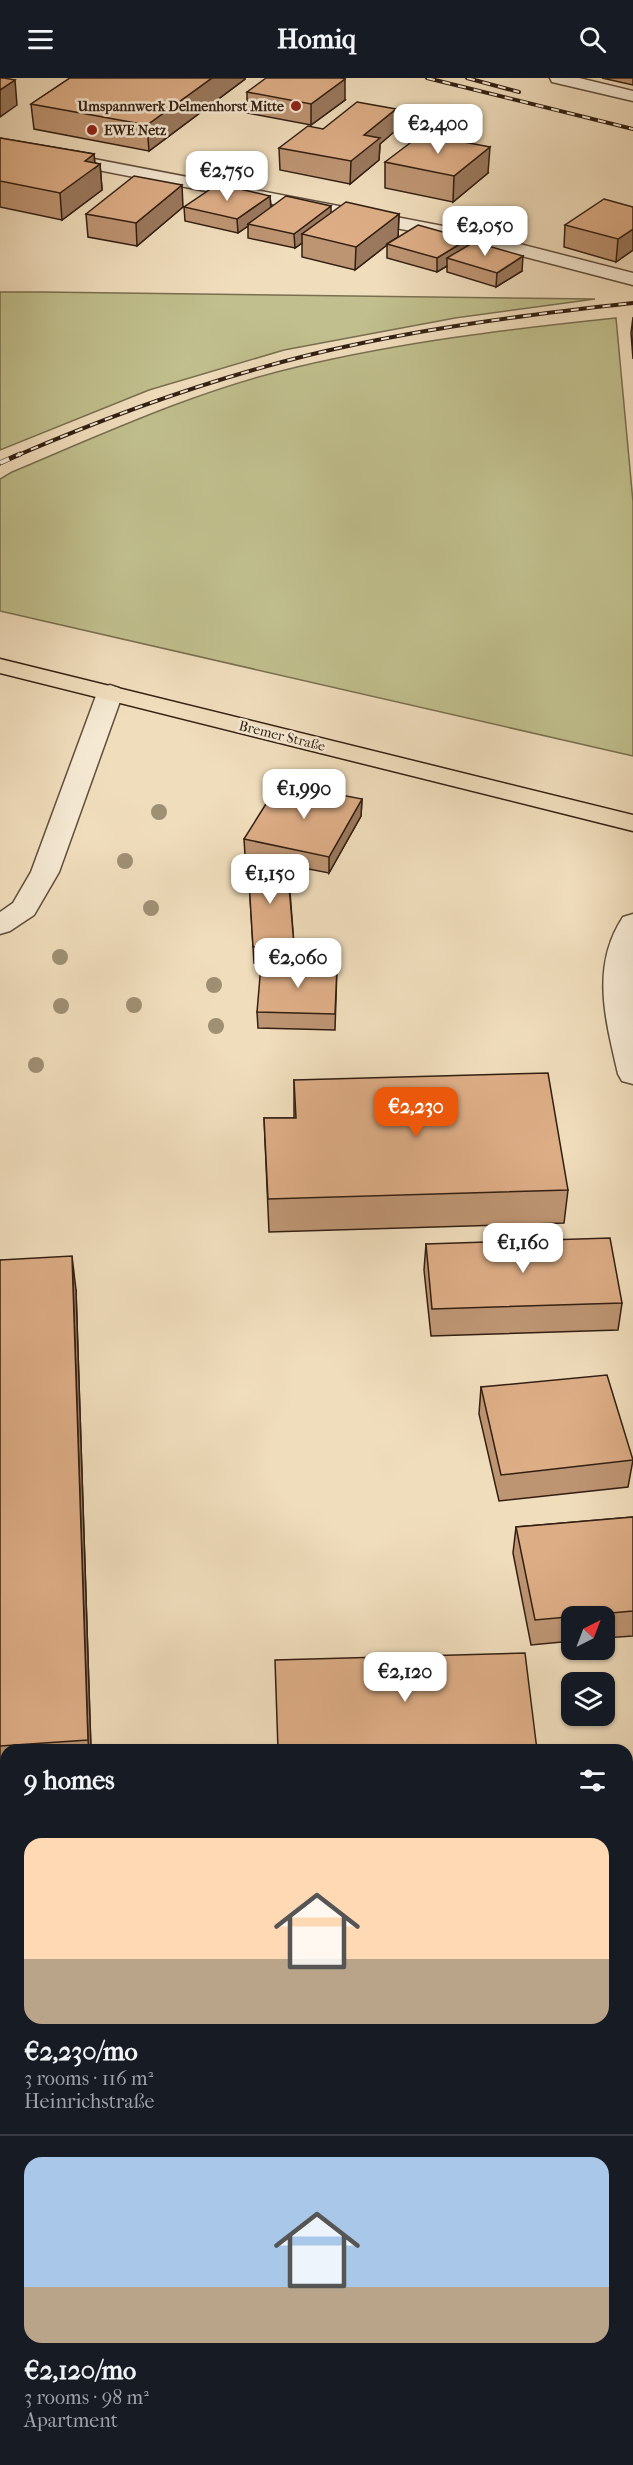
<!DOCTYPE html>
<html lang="en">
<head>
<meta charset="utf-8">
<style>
	:root { --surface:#171b24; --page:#242831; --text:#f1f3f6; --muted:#9ea1a6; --line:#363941; --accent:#ea580c }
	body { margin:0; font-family:"IM FELL French Canon",serif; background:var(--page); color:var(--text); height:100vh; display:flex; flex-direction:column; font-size:22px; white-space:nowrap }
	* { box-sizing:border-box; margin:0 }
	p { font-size:20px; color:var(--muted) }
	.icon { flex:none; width:33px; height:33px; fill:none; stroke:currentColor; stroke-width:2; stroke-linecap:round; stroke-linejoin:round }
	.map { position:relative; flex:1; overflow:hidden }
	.sheet { position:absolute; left:0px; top:1666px; width:633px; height:722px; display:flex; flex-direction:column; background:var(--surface); border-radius:18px 18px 0 0; box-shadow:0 2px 4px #0004 }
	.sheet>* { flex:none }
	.needle { width:39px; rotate:42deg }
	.controls { position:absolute; left:561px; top:1528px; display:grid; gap:12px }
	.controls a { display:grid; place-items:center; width:54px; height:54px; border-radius:12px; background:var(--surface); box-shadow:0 2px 4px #0004; font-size:30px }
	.price { position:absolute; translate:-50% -51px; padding:0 14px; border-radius:12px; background:#fff; color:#222; font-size:20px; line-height:39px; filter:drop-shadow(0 2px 3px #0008) }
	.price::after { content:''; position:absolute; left:50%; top:36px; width:18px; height:14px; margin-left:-9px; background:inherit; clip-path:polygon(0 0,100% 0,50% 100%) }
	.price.on { background:var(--accent); color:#fff }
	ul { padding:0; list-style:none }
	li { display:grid; align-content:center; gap:12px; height:318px; padding:0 24px }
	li+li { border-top:2px solid var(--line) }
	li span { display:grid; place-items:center; height:186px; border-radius:18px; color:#555 }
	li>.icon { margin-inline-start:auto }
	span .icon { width:108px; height:108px; fill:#fffc; stroke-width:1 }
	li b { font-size:26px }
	h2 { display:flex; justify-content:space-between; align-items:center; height:72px; padding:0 24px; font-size:26px }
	header { display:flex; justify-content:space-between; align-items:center; height:78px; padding:0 24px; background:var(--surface); font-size:27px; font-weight:700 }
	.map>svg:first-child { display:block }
</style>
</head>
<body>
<header><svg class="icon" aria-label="menu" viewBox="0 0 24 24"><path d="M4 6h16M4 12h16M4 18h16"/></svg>Homiq<svg class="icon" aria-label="search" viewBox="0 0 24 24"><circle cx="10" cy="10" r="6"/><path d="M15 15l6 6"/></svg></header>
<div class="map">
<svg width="633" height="2387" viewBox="0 0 633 2387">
	<rect width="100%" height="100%" fill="#f0ddbc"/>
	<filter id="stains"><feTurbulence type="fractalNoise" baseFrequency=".00333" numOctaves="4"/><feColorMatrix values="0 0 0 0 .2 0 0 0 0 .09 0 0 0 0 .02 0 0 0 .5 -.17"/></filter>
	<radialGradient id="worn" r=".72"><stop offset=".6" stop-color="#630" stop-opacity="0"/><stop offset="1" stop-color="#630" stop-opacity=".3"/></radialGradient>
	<g fill="#c0bf8d" stroke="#796f50" stroke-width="1.5">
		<path d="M0,214H42L595,221L455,240L284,272L149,312L0,372Z"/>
		<path d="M616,240L633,424V678L0,533V401L12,394C105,355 198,312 297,289C402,264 509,251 616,240Z"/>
	</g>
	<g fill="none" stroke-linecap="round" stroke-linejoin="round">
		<defs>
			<g id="minor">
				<path d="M550,0H579L633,13V23L552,4Z"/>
				<path d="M0,63L469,153L633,195V207L468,164L0,73Z"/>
				<path d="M110,607L119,610L123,615L59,794L34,837L10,853L0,856V834L13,825L31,794L97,615L101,610Z"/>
				<path d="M633,836V1006L622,1003L618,996C606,943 590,889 623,839Z"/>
			</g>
			<path id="major" d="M0,581L633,737V753L0,595Z"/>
		</defs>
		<use href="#minor" stroke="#624e3c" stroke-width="3"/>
		<use href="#major" stroke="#321f12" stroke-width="3"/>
		<use href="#minor" fill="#f5e9d3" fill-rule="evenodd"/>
		<use href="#major" fill="#f0ddbc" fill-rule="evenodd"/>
		<defs>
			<g id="rail-far1">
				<path d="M427,0L633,51"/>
				<path d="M467,0L519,14"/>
				<path d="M16,378C111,337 208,302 309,277C416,251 524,237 633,225"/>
			</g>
			<path id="rail" d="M0,385L20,376"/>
		</defs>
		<use href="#rail-far1" stroke="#321f12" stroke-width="4"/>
		<use href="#rail" stroke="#321f12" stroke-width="5"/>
		<use href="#rail-far1" stroke="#f5e9d3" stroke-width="2" stroke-dasharray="8" stroke-linecap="butt"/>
		<use href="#rail" stroke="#f5e9d3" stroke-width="4" stroke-dasharray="10" stroke-linecap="butt"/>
	</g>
	<g fill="#9f8f73">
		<circle cx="159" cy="734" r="8"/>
		<circle cx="125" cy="783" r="8"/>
		<circle cx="151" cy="830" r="8"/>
		<circle cx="60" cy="879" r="8"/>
		<circle cx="214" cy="907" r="8"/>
		<circle cx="134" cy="927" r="8"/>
		<circle cx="61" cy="928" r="8"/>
		<circle cx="216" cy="948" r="8"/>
		<circle cx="36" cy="987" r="8"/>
	</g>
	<g fill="#be9573" stroke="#321f12" stroke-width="1.5">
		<path d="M70,0H245V1L149,73L34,51L31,26Z"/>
		<path d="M602,0H633V7Z"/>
		<path d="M247,14L345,22L311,47L247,35Z"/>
		<path d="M396,31L395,53L380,66L379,82L350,106L280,92L279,70L323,51Z"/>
		<path d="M0,60L94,76L95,85L100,86L102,112L62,142L0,129Z"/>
		<path d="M385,84L488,95L453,124L385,110Z"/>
		<path d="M270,118L271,129L331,135L399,136L398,159L468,161V168L522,193L496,209L447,194V188L437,194L387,180V167L355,192L302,179V165L295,170L248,160V148L238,155L185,143L184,129Z"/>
		<path d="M183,129L137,168L88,159L86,136Z"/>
		<path d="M633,129V172L616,184L564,169L565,147Z"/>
		<path d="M633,239V281L631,255Z"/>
		<path d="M362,721L361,738L329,795L288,787L294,867V884L254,885L248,786L280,785L245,777L244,761Z"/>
		<path d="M337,888L335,952L258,950L257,934Z"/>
		<path d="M294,1002L568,1112L564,1145L269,1154L264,1040H294Z"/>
		<path d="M426,1166L622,1225L618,1252L431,1258L424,1192Z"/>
		<path d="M0,1182L76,1212L91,1672H6V1698L0,1699Z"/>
		<path d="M481,1309L633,1382L628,1409L499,1423L479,1336Z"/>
		<path d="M633,1439V1558L604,1560V1539H572V1563L531,1567L513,1475L516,1449Z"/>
		<rect x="627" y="1738" width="6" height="114"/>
		<rect x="627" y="1915" width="6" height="182"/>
		<path d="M490,2382H627L633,2387H490Z"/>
	</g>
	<g fill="#9b795e" stroke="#321f12" stroke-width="1.5">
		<path d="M212,0H245V1L149,73L147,47Z"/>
		<path d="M345,1V22L311,47V26Z"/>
		<path d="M15,2L17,27L0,39V12Z"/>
		<path d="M396,31L395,53L380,66L379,82L350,106L351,83L364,57Z"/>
		<path d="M490,69L488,95L453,124L454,98Z"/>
		<path d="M94,76L95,90L100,86L102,112L62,142L60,115L85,83Z"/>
		<path d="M182,107L183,129L137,168L136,145Z"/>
		<path d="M270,118L271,131L248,146V148L238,155L237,141Z"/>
		<path d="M331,128V142L302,156V165L295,170L294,156Z"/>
		<path d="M399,136L398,159L387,166V167L355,192L356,169Z"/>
		<path d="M633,151V172L616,184L618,161Z"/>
		<path d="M468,161L467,175L447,180V188L437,194V180Z"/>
		<path d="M523,178L522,193L496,209L497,195Z"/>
		<path d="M362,721L361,738L329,795V779Z"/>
		<path d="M72,1178L76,1212L91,1672H89L88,1662Z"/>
	</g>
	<g fill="#ddad86" stroke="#321f12" stroke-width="1.5">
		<path d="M0,0H4L15,2L0,12Z"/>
		<path d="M70,0H212L147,47L31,26Z"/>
		<path d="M266,0H342L345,1L311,26L247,14Z"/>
		<path d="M357,24L396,31L364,57L380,60L351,83L279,70L308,48L323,51Z"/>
		<path d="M422,56L490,69L454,98L385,84Z"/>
		<path d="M0,60L94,76L85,83L100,86L60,115L0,103Z"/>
		<path d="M134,98L182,107L136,145L86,136Z"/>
		<path d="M218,106L270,118L237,141L184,129Z"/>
		<path d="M286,118L331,128L294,156L248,146Z"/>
		<path d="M604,121L633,129V151L618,161L565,147Z"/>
		<path d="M346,124L399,136L356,169L302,156Z"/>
		<path d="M418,147L468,161L437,180L387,166Z"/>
		<path d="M474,164L523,178L497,195L447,180Z"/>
		<path d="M279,705L362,721L329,779L244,761Z"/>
		<path d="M287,785L294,867L253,869L248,786Z"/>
		<path d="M261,887L337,888L335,936L257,934Z"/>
		<path d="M548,995L568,1112L268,1121L264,1040H296L294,1002Z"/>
		<path d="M610,1160L622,1225L432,1231L426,1166Z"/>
		<path d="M72,1178L88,1662L0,1668V1182Z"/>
		<path d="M607,1297L633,1382L501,1397L481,1309Z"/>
		<path d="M633,1439V1533L535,1542L516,1449Z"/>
		<path d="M525,1575L537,1672H278L275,1582Z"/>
		<rect x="627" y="1738" width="6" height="91"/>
		<rect x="627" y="1915" width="6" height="161"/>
		<path d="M633,2137V2387H497L496,2382H627V2138Z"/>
	</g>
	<g fill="#8f2418" stroke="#f5e9d3" stroke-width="2">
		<circle cx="296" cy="28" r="6"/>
		<circle cx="92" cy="52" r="6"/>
	</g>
	<g text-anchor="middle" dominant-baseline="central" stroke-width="5" stroke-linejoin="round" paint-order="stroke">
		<g font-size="14" font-weight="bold" fill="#321f12" stroke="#f5e9d3" text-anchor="end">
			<text x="284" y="28">Umspannwerk Delmenhorst Mitte</text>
			<text x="104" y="52" text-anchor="start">EWE Netz</text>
		</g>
		<g font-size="14" fill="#321f12" stroke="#f5e9d3">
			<text transform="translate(282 658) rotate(14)">Bremer Straße</text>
		</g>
	</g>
	<rect width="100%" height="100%" filter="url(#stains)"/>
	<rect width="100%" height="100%" fill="url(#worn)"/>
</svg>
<div class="controls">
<a><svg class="needle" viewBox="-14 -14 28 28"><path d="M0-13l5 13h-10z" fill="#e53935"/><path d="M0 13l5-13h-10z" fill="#9ea1a6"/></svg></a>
<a><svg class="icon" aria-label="layers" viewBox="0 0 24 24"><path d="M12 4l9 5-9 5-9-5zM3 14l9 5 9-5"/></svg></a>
</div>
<b class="price" style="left:438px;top:77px">€2,400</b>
<b class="price" style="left:227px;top:124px">€2,750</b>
<b class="price" style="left:485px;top:179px">€2,050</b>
<b class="price" style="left:304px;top:742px">€1,990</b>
<b class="price" style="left:270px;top:827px">€1,150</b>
<b class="price" style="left:298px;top:911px">€2,060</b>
<b class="price on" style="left:416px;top:1060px">€2,230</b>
<b class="price" style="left:523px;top:1196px">€1,160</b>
<b class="price" style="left:405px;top:1625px">€2,120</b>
<section class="sheet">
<h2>9 homes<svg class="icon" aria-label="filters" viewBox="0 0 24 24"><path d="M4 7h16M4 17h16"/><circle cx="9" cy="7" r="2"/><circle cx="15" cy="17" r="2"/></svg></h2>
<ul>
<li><span style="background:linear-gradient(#ffd9b3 65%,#b9a48a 0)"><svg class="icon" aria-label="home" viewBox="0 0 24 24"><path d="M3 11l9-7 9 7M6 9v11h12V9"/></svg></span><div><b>€2,230/mo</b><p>3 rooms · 116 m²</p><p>Heinrichstraße</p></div></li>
<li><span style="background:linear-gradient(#a9c7e8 70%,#b9a48a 0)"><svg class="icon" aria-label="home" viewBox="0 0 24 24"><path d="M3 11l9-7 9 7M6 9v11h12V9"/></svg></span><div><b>€2,120/mo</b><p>3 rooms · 98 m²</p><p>Apartment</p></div></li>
</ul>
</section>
</div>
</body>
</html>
